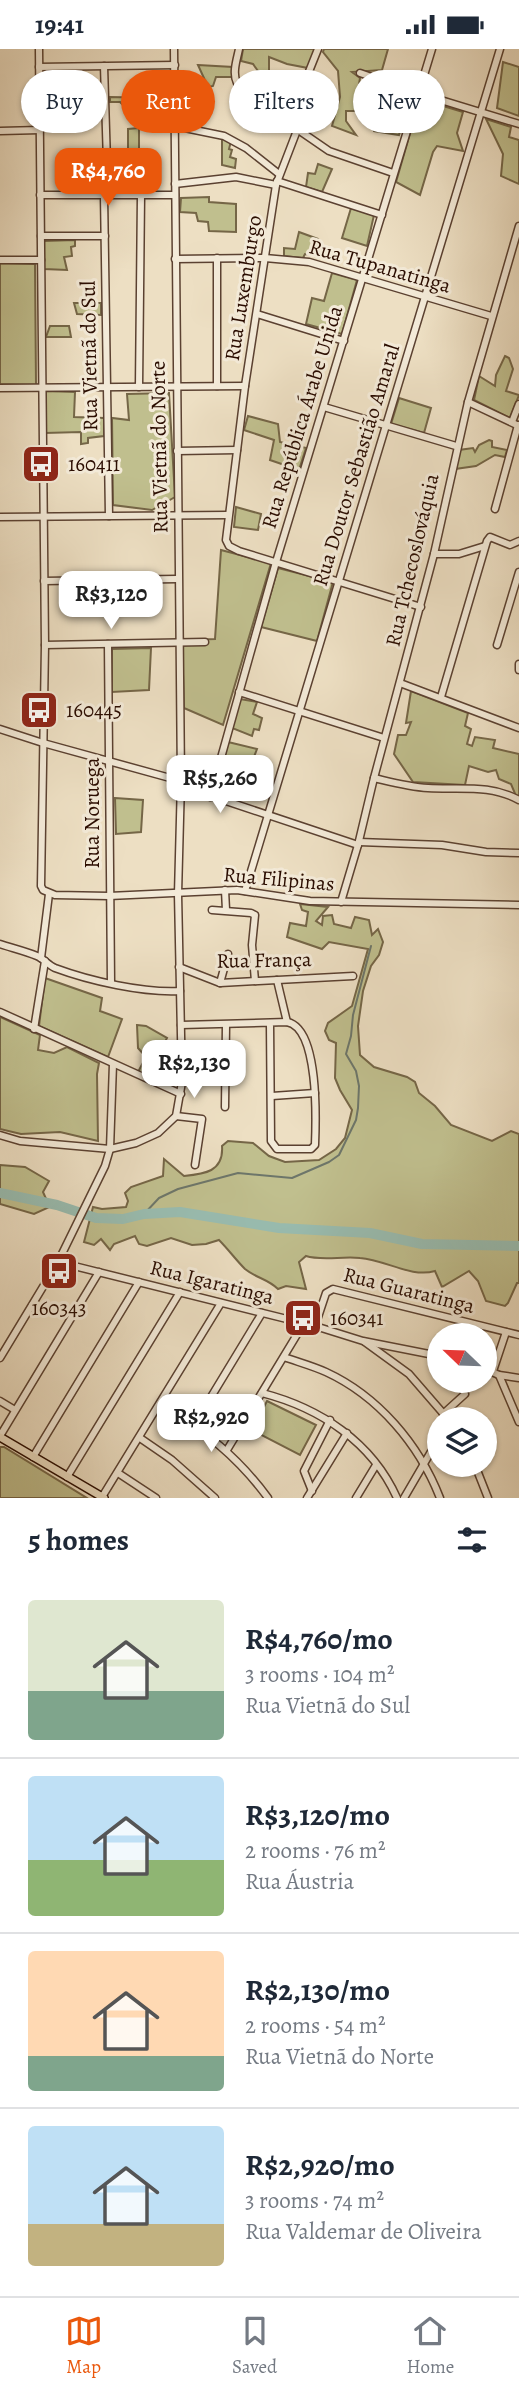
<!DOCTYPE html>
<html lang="en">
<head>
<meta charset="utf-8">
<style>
	:root { --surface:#fff; --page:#f6f6f7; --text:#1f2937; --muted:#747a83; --line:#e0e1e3; --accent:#ea580c }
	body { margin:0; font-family:Alegreya,serif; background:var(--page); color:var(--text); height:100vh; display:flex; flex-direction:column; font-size:26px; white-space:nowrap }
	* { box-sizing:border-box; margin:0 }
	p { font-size:23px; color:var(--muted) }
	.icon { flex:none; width:38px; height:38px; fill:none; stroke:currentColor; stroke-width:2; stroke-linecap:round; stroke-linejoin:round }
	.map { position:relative; height:1449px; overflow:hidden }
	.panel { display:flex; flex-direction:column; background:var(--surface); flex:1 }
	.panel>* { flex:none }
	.hud { position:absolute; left:21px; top:21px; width:478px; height:63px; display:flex; gap:14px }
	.needle { width:46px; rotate:293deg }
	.tools { position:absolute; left:427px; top:1274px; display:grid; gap:14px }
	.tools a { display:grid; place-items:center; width:70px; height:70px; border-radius:50%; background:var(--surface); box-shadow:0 2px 5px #0004; font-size:35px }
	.price { position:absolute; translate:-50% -60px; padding:0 16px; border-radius:14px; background:#fff; color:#222; font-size:23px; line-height:46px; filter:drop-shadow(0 2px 4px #0008) }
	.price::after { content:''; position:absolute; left:50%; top:42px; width:21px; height:16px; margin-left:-10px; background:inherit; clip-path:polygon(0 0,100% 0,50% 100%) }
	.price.active { background:var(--accent); color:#fff }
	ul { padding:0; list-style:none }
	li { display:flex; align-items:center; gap:21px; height:175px; padding:0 28px }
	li+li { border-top:2px solid var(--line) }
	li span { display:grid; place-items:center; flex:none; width:196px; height:140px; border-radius:7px; color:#555 }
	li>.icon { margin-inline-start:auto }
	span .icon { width:84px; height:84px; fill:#fffc; stroke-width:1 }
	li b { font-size:30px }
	h2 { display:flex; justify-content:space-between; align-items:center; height:84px; padding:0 28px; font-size:30px }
	.chip { padding:0 24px; border-radius:32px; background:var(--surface); box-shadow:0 2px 5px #0004; font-size:24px; line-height:63px }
	.chip.active { background:var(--accent); color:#fff }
	.status { display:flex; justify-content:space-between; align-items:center; height:49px; padding:0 35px; background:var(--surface); direction:ltr }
	.status svg { height:19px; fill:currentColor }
	.tabs { display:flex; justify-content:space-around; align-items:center; height:98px; border-top:2px solid var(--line); background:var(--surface); font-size:19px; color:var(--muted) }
	.tabs a { display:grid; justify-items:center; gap:4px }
	.tabs .active { color:var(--accent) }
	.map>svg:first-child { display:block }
</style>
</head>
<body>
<div class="status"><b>19:41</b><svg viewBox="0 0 49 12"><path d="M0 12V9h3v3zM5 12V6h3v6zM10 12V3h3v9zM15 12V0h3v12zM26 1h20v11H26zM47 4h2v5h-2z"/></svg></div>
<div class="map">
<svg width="519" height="1449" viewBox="0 0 519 1449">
	<rect width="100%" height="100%" fill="#eddfc3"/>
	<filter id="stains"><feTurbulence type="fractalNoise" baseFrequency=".00286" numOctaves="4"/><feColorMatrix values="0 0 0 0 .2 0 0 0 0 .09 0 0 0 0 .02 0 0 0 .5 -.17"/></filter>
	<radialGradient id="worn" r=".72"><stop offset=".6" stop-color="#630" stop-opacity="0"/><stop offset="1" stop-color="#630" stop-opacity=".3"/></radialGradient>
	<g fill="#c0bf8e" stroke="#756647" stroke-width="2">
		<path d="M243,0H315L308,19L287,15L269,8V23L263,29L253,15L241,12Z"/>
		<path d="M324,0H388L382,21L352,23L360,29L358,42L362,48L373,52L383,64L403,72L399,86L374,82L366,62L363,65L356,62H346V72L356,86L332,77L340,48L338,22L323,3Z"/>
		<path d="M503,13L519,18V67L497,59Z"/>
		<path d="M198,16L233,18V28H216L213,37L208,38Z"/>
		<path d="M58,22L56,60H71L70,73L45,72L46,23Z"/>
		<path d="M110,48L163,49L162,58L151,56L149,61L127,60L120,53H110Z"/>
		<path d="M420,50L463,63L457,84L463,102L437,97L433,103L420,146L396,133Z"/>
		<path d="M486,70L511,78L509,88L519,91V135L501,127L503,105Z"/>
		<path d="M139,79V107H128V80Z"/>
		<path d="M222,89L231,92L229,100L232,101L230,108L236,110L235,119L222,116Z"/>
		<path d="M318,115L332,120L322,143L306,138L308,124L315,125Z"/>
		<path d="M209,148V153L236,155V183L209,182L208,173L198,172L196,164L180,163L181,149Z"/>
		<path d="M351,159L374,166L367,197L342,189Z"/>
		<path d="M299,183L318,190L314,206L305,205L303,209L284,207V199L295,200Z"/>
		<path d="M75,191V197L71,198L72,207L64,208L67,221L44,220V192Z"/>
		<path d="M0,214L35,215L36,336L0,335Z"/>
		<path d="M332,224L357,231L342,285L306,275L312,249L324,252Z"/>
		<path d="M74,254H101V266L77,265Z"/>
		<path d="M50,277H69L71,288H46Z"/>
		<path d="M505,307L509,309L513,320L506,342L519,346L510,369L474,351L479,327L495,337L496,326Z"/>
		<path d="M45,342L75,343L74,368L104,369V387L88,389V394L81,395V383L45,384Z"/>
		<path d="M169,344L175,448L152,461L113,456L112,369L129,371L127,345Z"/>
		<path d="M399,349L431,359L424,384L391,375Z"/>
		<path d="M248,367L278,375L280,393L306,399L299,421L270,411L274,391L244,381Z"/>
		<path d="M489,391L492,392V398L507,401L505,408L495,406L476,417L455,420L459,401L473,399L475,403L479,396Z"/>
		<path d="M236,458L261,465L258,481L234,478Z"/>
		<path d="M221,501L271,514L223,676L184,659L182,591L215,590Z"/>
		<path d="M278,519L333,533L317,592L261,578Z"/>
		<path d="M151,599L149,641L112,643V600Z"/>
		<path d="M411,642L468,664L465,677L471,680L467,695L472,697L475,688L495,691L493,699L519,705V748L516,747L511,735L499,730L496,721L488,723L469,717L465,736L413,733L394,705L398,686H406L411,673L406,674Z"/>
		<path d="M240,650L257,653L253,665L262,669L259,681L254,680L252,687L232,679Z"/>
		<path d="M228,693L257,700L246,729L274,737L269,746L223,731L225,723L221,722Z"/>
		<path d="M115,749L143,751L141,783L116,785Z"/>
		<path d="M300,855L328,858L316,872L322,876L323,867L332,866L334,875L351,879L355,868L369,871L372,886L378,880L383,893L379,906L371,917L363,942L358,977L360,1006L374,1018L407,1028L415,1033L419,1044L435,1057L451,1076L492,1092L511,1082L519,1085V1234H517L508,1254L505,1257L486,1252L478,1232L469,1222L442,1238L435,1222C411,1229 386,1211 360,1209C343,1207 321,1212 306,1207L299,1213L306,1240L286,1237L278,1240C268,1230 256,1229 245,1220C236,1211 228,1200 219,1191L206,1195L192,1196L171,1189L147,1197L139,1195L135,1187L114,1195L110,1201L101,1190L94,1196L84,1193L93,1158L102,1160L126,1158L128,1152L125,1144L131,1138L163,1127L164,1110L184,1127C204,1125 224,1123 222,1097L228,1092L253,1094L269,1107L285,1113L319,1111L336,1100L345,1089L352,1061L340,1041L335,1029L336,994L329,991L325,982L328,974L352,957L368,900L329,893L322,900L287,888L290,874L306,877L308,863L302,861Z"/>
		<path d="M45,929L102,949L100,962L122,970L108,1008L39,977Z"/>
		<path d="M0,968L40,986L38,1001L54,1004L67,998L99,1014L97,1025L98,1092L60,1083L21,1085L0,1080Z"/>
		<path d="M137,976L146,977L167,989L160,1002L156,1030L138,1023L146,1008L138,999Z"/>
		<path d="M0,1116L25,1118L49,1132L43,1143L47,1152L58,1153L90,1165L58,1154L34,1165L0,1155Z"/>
		<path d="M267,1352L316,1376L300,1406L252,1381Z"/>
		<path d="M0,1398H4L87,1449H0Z"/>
	</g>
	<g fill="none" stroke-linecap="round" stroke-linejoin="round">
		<path stroke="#6d766a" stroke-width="2" d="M144,1165L159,1149L178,1140L238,1124L292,1129L329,1113L339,1106L356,1071L358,1059L359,1037L356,1022L346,1005L351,987L353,966L371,897"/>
		<path stroke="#99bdb1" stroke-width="10" d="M0,1144L57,1156L96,1169L123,1170L144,1165L180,1163L279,1179L370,1184L422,1195L519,1197"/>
		<defs>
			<g id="minor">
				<path d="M39,0L45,596L41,837L43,841L55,846L109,847L237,841L310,852L519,856"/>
				<path d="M239,0C237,10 232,24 237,34C243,49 282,69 296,76"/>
				<path d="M318,0L296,55V84L276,136L245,337L226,491L229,497L239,502L421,558"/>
				<path d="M104,17L108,146"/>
				<path d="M39,18L175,16"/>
				<path d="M360,24L418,44L519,75"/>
				<path d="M175,77L224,87L246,99L279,125"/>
				<path d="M297,80L329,102L393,124"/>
				<path d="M0,82L40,81"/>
				<path d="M277,132L382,166"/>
				<path d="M175,135L236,128L276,136"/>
				<path d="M40,146H175"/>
				<path d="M104,146L109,467"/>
				<path d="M41,187H105"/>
				<path d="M175,210L265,209L309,213L491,267"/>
				<path d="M0,211H41"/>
				<path d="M257,265L344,292"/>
				<path d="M217,337V209"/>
				<path d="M139,338L141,146"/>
				<path d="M0,339L245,337"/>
				<path d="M468,353L519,377"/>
				<path d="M324,358L456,397"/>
				<path d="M512,373L519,355"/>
				<path d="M177,402L237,401"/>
				<path d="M495,460L518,376"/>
				<path d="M0,468L228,466"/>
				<path d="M434,505H459L485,497"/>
				<path d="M44,532L177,530"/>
				<path d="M108,595L111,934"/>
				<path d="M45,596L205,593"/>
				<path d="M497,596L519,523"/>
				<path d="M519,615V621"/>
				<path d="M400,634L519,679"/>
				<path d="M239,643L384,689"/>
				<path d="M441,648L487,492L490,488L510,496L519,492"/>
				<path d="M0,680L43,694L181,732"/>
				<path d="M374,729C391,733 409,738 428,739C460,741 490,735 519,751"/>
				<path d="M181,737L358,796"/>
				<path d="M210,748L276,513L432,0"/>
				<path d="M359,793L442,796L486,803L519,804"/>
				<path d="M225,841L226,861"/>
				<path d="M245,842L500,0"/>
				<path d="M341,853L358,796L374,729L434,505L468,353L519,177"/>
				<path d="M212,861L251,864L255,866L252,896L255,932"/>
				<path d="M0,895C12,899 25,902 37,907C44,910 48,916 55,919C90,932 143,944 180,942"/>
				<path d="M41,909L49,845"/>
				<path d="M179,918L220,934L353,927"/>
				<path d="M277,931L287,973"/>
				<path d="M220,934L228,905"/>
				<path d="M0,963L181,1045"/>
				<path d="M181,976L287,973C319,979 316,1071 315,1096L311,1100H277L271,1092L270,975"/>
				<path d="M34,980L45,912"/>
				<path d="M272,1047L315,1044"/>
				<path d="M225,1058L226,976"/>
				<path d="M176,1067L202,1070L195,1116"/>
				<path d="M0,1086L20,1092L110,1100L136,1094L158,1084L176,1067L182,1033L178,845L181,732L174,0"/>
				<path d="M58,1213L315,1277L363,1292L439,1307"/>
				<path d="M315,1277L326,1244L333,1240L519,1286"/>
				<path d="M365,1293L409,1325L448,1370"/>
				<path d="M284,1308C298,1313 313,1317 326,1323C378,1347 419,1395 440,1449"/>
				<path d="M0,1309L58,1213L105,1117L110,1100L113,1015"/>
				<path d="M485,1320L499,1326L519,1329"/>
				<path d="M493,1322L506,1283"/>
				<path d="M499,1326L519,1373"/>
				<path d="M262,1344C320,1359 372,1393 397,1449"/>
				<path d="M0,1352L15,1361"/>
				<path d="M160,1355C204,1381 238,1408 268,1449"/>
				<path d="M443,1365L465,1345L462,1339L466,1332"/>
				<path d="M194,1376L262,1264"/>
				<path d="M0,1387L99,1223"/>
				<path d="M140,1389L172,1411L215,1449"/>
				<path d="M227,1401L304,1274"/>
				<path d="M33,1408L139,1233"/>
				<path d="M475,1416L488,1449"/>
				<path d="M118,1424L156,1449"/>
				<path d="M67,1428L180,1243"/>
				<path d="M312,1442L304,1422L330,1371"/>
				<path d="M102,1448L221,1254"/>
				<path d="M307,1449L347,1384"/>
				<path d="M356,1449L376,1416"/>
				<path d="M404,1449L439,1389"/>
			</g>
			<path id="major" d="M0,1388L104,1449"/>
		</defs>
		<use href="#minor" stroke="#5b4131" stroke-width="9"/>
		<use href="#major" stroke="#2a0c00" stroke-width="10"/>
		<use href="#minor" stroke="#f3ead8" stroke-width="6"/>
		<use href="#major" stroke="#eddfc3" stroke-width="7"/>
	</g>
	<defs>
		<symbol id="bus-square" viewBox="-11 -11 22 22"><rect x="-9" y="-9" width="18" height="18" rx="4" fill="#8f2418" stroke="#f3ead8"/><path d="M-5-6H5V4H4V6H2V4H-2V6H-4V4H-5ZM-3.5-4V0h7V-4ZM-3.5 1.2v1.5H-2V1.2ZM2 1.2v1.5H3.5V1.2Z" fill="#fff"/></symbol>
	</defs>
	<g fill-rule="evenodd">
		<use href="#bus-square" x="19" y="393" width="44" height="44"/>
		<use href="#bus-square" x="17" y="639" width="44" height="44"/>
		<use href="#bus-square" x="37" y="1200" width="44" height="44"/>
		<use href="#bus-square" x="281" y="1247" width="44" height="44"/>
	</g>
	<g text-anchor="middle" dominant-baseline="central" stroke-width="6" stroke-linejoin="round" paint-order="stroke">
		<g font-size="21" fill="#2a0c00" stroke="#f3ead8">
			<text transform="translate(380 217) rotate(16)">Rua Tupanatinga</text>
			<text transform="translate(243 239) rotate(-81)">Rua Luxemburgo</text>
			<text transform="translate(89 307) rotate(-91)">Rua Vietnã do Sul</text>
			<text transform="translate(302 368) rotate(-73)">Rua República Árabe Unida</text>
			<text transform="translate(159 398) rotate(-91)">Rua Vietnã do Norte</text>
			<text transform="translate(356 416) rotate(-73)">Rua Doutor Sebastião Amaral</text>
			<text transform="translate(412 511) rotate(-77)">Rua Tchecoslováquia</text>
			<text transform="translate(92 764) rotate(-90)">Rua Noruega</text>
			<text transform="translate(279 830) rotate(5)">Rua Filipinas</text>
			<text transform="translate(264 911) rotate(-1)">Rua França</text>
			<text transform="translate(212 1233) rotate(14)">Rua Igaratinga</text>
			<text transform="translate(409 1241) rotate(14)">Rua Guaratinga</text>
		</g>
		<g font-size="21" fill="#2a0c00" stroke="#f3ead8" text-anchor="start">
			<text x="68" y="415">160411</text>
			<text x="66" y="661">160445</text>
			<text x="59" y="1259" text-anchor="middle">160343</text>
			<text x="330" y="1269">160341</text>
		</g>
	</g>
	<rect width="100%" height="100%" filter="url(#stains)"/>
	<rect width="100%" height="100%" fill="url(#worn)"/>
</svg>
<div class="tools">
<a><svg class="needle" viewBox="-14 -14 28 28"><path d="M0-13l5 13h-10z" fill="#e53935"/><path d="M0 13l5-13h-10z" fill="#747a83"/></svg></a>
<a><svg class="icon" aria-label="layers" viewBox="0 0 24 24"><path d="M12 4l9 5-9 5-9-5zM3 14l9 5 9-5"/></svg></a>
</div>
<b class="price active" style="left:108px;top:159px">R$4,760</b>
<b class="price" style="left:111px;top:582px">R$3,120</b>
<b class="price" style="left:220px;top:766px">R$5,260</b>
<b class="price" style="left:194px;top:1051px">R$2,130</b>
<b class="price" style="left:211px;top:1405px">R$2,920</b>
<div class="hud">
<a class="chip">Buy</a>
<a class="chip active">Rent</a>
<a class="chip">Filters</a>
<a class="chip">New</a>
</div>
</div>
<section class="panel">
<h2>5 homes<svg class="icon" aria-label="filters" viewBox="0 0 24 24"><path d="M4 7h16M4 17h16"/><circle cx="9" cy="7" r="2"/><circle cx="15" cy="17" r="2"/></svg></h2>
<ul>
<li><span style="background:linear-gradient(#dfe7d0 65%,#7fa58c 0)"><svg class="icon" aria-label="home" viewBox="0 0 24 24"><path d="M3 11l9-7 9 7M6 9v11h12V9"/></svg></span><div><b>R$4,760/mo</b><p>3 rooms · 104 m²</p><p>Rua Vietnã do Sul</p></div></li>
<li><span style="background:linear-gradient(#bfe0f5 60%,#8fb573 0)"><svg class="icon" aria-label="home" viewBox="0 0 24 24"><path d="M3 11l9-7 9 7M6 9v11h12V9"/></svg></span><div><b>R$3,120/mo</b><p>2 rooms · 76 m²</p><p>Rua Áustria</p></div></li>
<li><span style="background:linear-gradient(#ffd9b3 75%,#7fa58c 0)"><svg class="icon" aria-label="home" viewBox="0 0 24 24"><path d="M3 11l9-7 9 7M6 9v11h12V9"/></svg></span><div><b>R$2,130/mo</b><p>2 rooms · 54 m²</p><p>Rua Vietnã do Norte</p></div></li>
<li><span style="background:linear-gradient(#bfe0f5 70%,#c2b280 0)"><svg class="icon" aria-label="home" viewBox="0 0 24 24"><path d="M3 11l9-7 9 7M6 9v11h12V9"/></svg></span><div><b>R$2,920/mo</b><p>3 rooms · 74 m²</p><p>Rua Valdemar de Oliveira</p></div></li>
</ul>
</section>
<nav class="tabs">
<a class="active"><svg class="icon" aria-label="map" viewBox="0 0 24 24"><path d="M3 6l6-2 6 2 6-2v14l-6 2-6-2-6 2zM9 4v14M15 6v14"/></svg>Map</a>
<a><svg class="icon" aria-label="saved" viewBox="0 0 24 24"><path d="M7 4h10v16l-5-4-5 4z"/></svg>Saved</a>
<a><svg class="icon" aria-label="home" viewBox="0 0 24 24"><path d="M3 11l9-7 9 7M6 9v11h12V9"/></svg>Home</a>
</nav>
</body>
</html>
